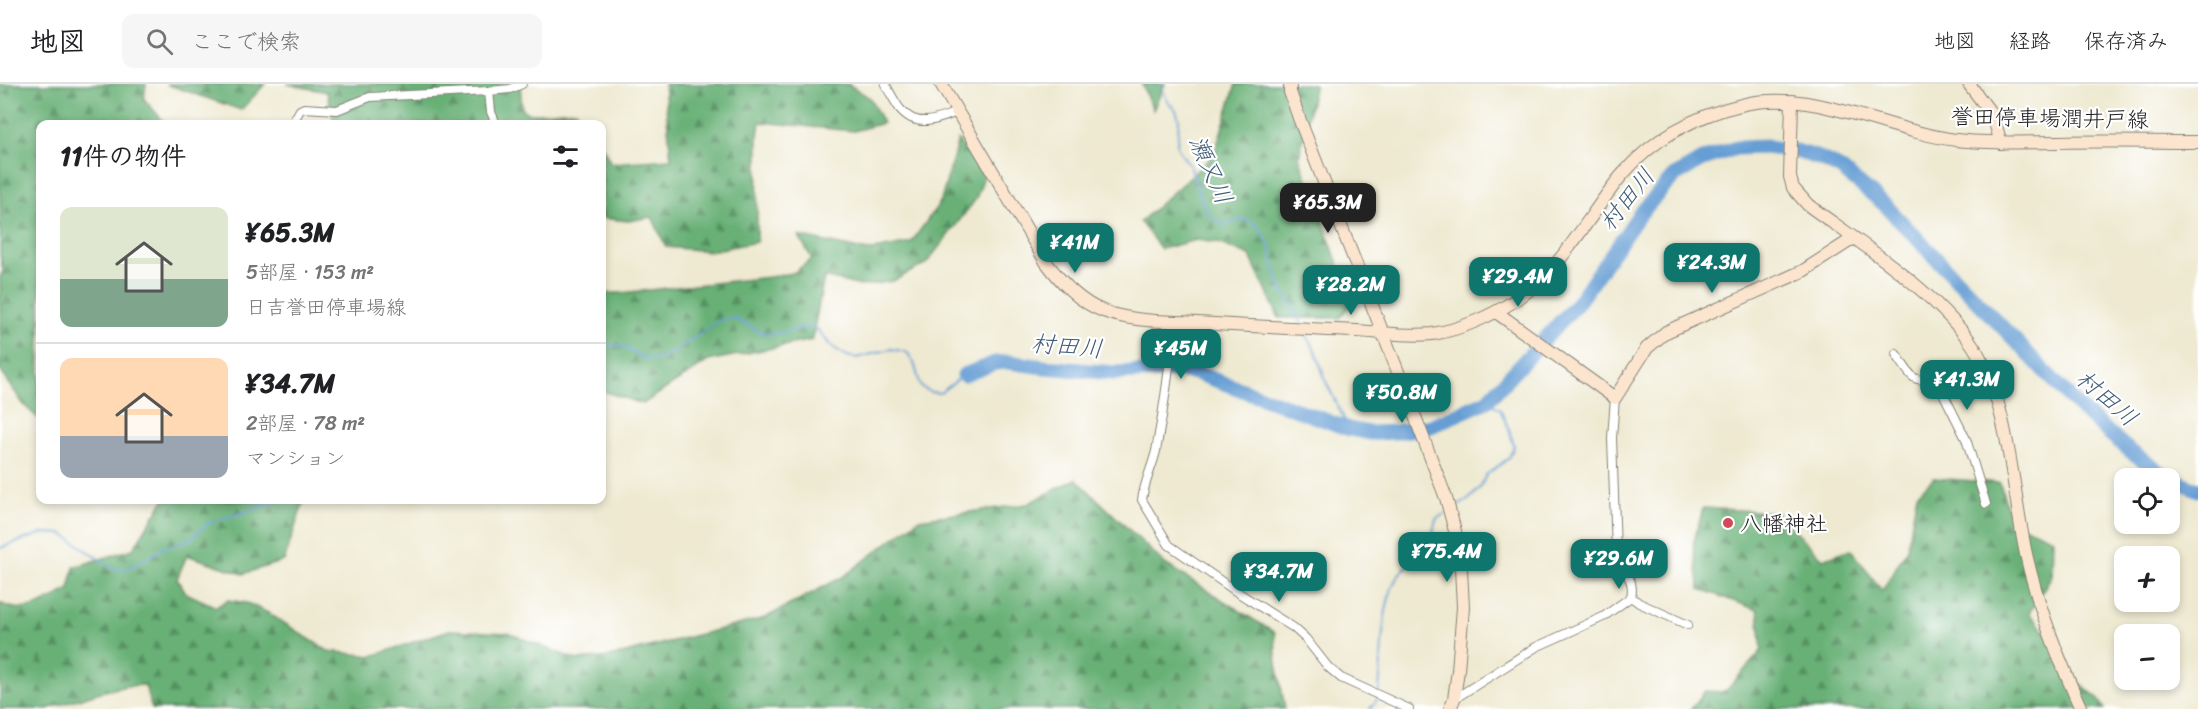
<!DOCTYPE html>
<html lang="ja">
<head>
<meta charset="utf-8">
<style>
	:root { --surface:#fff; --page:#f6f6f6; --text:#202124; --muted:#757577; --line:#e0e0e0; --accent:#0f766e }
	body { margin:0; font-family:Sriracha,"Klee One",sans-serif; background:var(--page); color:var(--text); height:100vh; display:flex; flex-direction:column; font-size:22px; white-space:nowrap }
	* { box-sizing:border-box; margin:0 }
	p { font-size:20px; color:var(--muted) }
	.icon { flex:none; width:33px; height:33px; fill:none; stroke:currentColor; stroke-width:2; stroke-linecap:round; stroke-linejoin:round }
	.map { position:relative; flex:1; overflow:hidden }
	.details { position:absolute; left:36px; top:36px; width:570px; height:384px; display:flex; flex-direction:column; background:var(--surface); border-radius:12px; box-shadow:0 3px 9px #0003 }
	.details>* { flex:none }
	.fabs { position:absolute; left:2114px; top:384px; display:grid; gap:12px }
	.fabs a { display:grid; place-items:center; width:66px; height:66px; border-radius:12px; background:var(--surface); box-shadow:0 3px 9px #0003; font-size:30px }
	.price { position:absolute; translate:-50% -51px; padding:0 14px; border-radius:12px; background:var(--accent); color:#fff; font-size:20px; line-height:39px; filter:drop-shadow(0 2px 3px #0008) }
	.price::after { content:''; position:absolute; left:50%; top:36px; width:18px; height:14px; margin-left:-9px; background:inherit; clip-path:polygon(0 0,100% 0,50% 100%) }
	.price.current { background:#222; color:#fff }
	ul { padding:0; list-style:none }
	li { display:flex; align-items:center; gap:18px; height:150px; padding:0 24px }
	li+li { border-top:2px solid var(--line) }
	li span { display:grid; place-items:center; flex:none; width:168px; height:120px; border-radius:12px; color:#555 }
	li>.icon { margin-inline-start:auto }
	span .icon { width:72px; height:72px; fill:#fffc; stroke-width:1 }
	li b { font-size:26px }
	h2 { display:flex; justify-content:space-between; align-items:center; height:72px; padding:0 24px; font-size:26px }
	header { display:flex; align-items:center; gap:36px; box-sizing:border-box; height:84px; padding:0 30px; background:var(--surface); border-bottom:2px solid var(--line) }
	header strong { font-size:28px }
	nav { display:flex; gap:33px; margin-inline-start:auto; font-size:21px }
	.search { width:420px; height:54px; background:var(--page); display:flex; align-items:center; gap:15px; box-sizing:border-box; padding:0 21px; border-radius:12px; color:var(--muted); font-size:22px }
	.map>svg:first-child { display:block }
</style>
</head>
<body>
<header>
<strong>地図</strong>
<div class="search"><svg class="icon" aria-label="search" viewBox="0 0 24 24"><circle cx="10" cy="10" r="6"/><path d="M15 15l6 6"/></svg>ここで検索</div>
<nav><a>地図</a><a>経路</a><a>保存済み</a></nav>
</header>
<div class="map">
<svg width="2198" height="625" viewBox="0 0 2198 625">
	<defs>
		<pattern id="forest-firs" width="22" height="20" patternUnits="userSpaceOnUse" patternTransform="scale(1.5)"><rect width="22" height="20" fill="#68b076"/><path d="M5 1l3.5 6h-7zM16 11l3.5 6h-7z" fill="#558e60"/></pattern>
	</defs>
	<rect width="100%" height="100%" fill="#fff"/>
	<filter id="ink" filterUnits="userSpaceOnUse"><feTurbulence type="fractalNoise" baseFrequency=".0167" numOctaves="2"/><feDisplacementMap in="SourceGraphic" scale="12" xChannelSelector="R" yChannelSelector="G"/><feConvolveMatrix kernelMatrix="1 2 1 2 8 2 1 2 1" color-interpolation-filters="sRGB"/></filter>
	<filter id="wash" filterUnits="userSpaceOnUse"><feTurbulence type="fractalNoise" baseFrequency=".008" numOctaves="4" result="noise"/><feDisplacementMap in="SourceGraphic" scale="24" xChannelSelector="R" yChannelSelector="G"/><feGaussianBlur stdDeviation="1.35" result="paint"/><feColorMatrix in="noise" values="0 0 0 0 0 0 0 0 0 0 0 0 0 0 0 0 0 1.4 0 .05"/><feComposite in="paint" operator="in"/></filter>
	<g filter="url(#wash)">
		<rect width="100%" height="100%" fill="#eee9d0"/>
		<g fill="url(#forest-firs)" stroke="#426649" stroke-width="1.5">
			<path d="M0,0H146L144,15L166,40H40V336L24,321L0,286V193L3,187L0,171Z"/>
			<path d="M166,0H265L241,26Z"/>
			<path d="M287,0H520L522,25L530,30L576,26L586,40H334L327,8Z"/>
			<path d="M664,0H848L870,14L883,39L854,47L760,38L758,52L757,158L710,167L666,163L652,133L628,137L602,134V62L611,79L671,75Z"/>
			<path d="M1142,0H1165L1153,26Z"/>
			<path d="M1236,0H1315L1299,73L1352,218L1340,234H1279L1250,172L1218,159L1196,156L1161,165L1140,138L1214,71Z"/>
			<path d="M958,56L984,92L976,115L926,180L893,197L861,202L824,193L812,256L708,277L643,320L602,307V209H621L770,193L793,189L812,175L799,152L868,167L911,159L941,117Z"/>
			<path d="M1934,394L2000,399L2011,437L2053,455L2052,491L2029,529L2058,563L2068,590L2098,614L2105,625H1691L1705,607L1725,608L1762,566L1758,526L1700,505L1693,461L1703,424L1776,428L1823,475L1851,465L1882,507L1907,465L1917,410Z"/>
			<path d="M1076,395L1165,480L1275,549L1276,573L1285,625H152L145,601L126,602L97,609L47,625H0V519C26,533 47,518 69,505L74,483L133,465L164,416H304L284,477L243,490L187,471L177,495L186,509L216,523L228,516L247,519L268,529L328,567L372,572L449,546L508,549L577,576L609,573L765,534L844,492L919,435L1027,420Z"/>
		</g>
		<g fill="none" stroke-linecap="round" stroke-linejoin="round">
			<g stroke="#669ed4" stroke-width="2">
				<path d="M1161,0L1167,17L1176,26L1179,36L1177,63L1191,84L1201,115L1208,131L1223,141L1243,135L1256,140L1269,160L1278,198L1301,239"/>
				<path d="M1306,250L1316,268L1326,298L1349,345"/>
				<path d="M602,261L621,262L646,275H659L677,266L720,236L733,234L763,249L773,250L807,243L817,245L831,262L847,272L856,274L891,265L907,268L914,279L921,303L930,308L940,309L964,291"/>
				<path d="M1453,425L1468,416L1480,404L1486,391L1509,374L1514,362L1510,348L1500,325L1487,317"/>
				<path d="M0,464L43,449L63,450L114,485H127L162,465L190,455L207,440L272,419L275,416"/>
				<path d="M1379,607C1382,577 1380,508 1403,486C1411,479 1421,473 1429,466L1436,435L1446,429"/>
				<path d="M1370,625L1379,613"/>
			</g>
			<path stroke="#669ed4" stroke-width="15" d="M964,291L995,279L1008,278L1044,283L1114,289L1178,286L1196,289L1349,345L1370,349L1397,348L1431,342L1487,317L1576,221L1639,131L1674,92L1704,75L1736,64L1766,63L1796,67L1822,75L1841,85L1884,120L2083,327L2130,367L2163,390L2198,406"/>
		</g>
	</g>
	<g filter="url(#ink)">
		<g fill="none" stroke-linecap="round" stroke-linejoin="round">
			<defs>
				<g id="street">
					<path d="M885,0C890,8 894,17 900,25C917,45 937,36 957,28"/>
					<path d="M489,7L491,28L496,40"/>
					<path d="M292,40L300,26L304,24L337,26L370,13L489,7L510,5L522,0"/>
					<path d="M1174,238C1170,281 1164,324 1156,367C1152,384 1144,399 1142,416L1169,461L1234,506L1294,544L1306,555L1328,583L1341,594L1409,625"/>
					<path d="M1896,270C1901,277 1906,286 1912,292C1920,300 1932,292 1940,303L1966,355L1986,420"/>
					<path d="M1631,513L1639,519L1688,541"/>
					<path d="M1454,615L1536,563L1603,533L1631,513C1636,492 1619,487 1616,467L1612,354L1615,314"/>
				</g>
				<g id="secondary">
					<path d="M941,0L1046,178C1061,198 1079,218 1103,227C1132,238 1166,237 1197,239C1250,242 1303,245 1356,247C1381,248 1407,253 1432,250C1460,246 1491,232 1514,217C1562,186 1586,135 1621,92C1654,53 1696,31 1745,20C1817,5 1886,47 1956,56C1990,60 2024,58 2058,58C2105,57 2151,58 2198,58"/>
					<path d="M1290,0V8L1299,34L1400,293L1446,414L1455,447L1461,485L1463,523L1458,586L1454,615L1450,625"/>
					<path d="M1969,0L1993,32L2001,59"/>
					<path d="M1792,17L1790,93L1793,104L1808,121C1863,161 1928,202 1969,256C2009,310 2012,406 2026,470C2038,524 2059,575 2081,625"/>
					<path d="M1496,228L1615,314L1647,264L1666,248L1803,187L1854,154"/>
				</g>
			</defs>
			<use href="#street" stroke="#858276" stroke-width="10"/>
			<use href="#secondary" stroke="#858276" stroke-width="14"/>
			<use href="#street" stroke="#fff" stroke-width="8"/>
			<use href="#secondary" stroke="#fbe5cf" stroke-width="12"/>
		</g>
	</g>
	<circle fill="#d1495b" stroke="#fff" stroke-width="2" cx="1728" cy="439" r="6"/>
	<g text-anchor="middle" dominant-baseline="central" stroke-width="4.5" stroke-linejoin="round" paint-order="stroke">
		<g font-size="22" fill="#1c1c1c" stroke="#fff">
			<text transform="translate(2050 34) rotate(1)">誉田停車場潤井戸線</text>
		</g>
		<g font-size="22" fill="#1c1c1c" stroke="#fff" text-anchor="start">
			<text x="1740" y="439">八幡神社</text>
		</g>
		<g font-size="24" font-style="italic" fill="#415d78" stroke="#fff">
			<text transform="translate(1211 86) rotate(66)">瀬又川</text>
			<text transform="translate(1627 115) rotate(-51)">村田川</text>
			<text transform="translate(1067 262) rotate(5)">村田川</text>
			<text transform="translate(2107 314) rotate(41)">村田川</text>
		</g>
	</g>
</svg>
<div class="fabs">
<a><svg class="icon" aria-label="locate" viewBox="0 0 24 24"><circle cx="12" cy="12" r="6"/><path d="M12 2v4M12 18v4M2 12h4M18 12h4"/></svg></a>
<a>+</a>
<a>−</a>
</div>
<b class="price current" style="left:1328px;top:150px">¥65.3M</b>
<b class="price" style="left:1075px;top:190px">¥41M</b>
<b class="price" style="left:1712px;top:210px">¥24.3M</b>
<b class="price" style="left:1518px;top:224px">¥29.4M</b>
<b class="price" style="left:1351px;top:232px">¥28.2M</b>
<b class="price" style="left:1181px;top:296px">¥45M</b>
<b class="price" style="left:1967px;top:327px">¥41.3M</b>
<b class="price" style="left:1402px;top:340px">¥50.8M</b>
<b class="price" style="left:1447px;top:499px">¥75.4M</b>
<b class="price" style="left:1619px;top:506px">¥29.6M</b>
<b class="price" style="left:1279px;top:519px">¥34.7M</b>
<section class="details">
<h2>11件の物件<svg class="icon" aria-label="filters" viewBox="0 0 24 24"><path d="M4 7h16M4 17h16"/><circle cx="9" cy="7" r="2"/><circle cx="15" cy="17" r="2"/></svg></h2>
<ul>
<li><span style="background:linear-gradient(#dfe7d0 60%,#7fa58c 0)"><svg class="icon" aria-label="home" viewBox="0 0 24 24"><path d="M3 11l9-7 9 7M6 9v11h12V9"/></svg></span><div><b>¥65.3M</b><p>5部屋 · 153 m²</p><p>日吉誉田停車場線</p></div></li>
<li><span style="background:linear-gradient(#ffd9b3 65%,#9aa5b1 0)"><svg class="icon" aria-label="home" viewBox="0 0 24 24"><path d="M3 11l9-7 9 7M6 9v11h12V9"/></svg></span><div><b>¥34.7M</b><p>2部屋 · 78 m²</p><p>マンション</p></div></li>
</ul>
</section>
</div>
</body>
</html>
